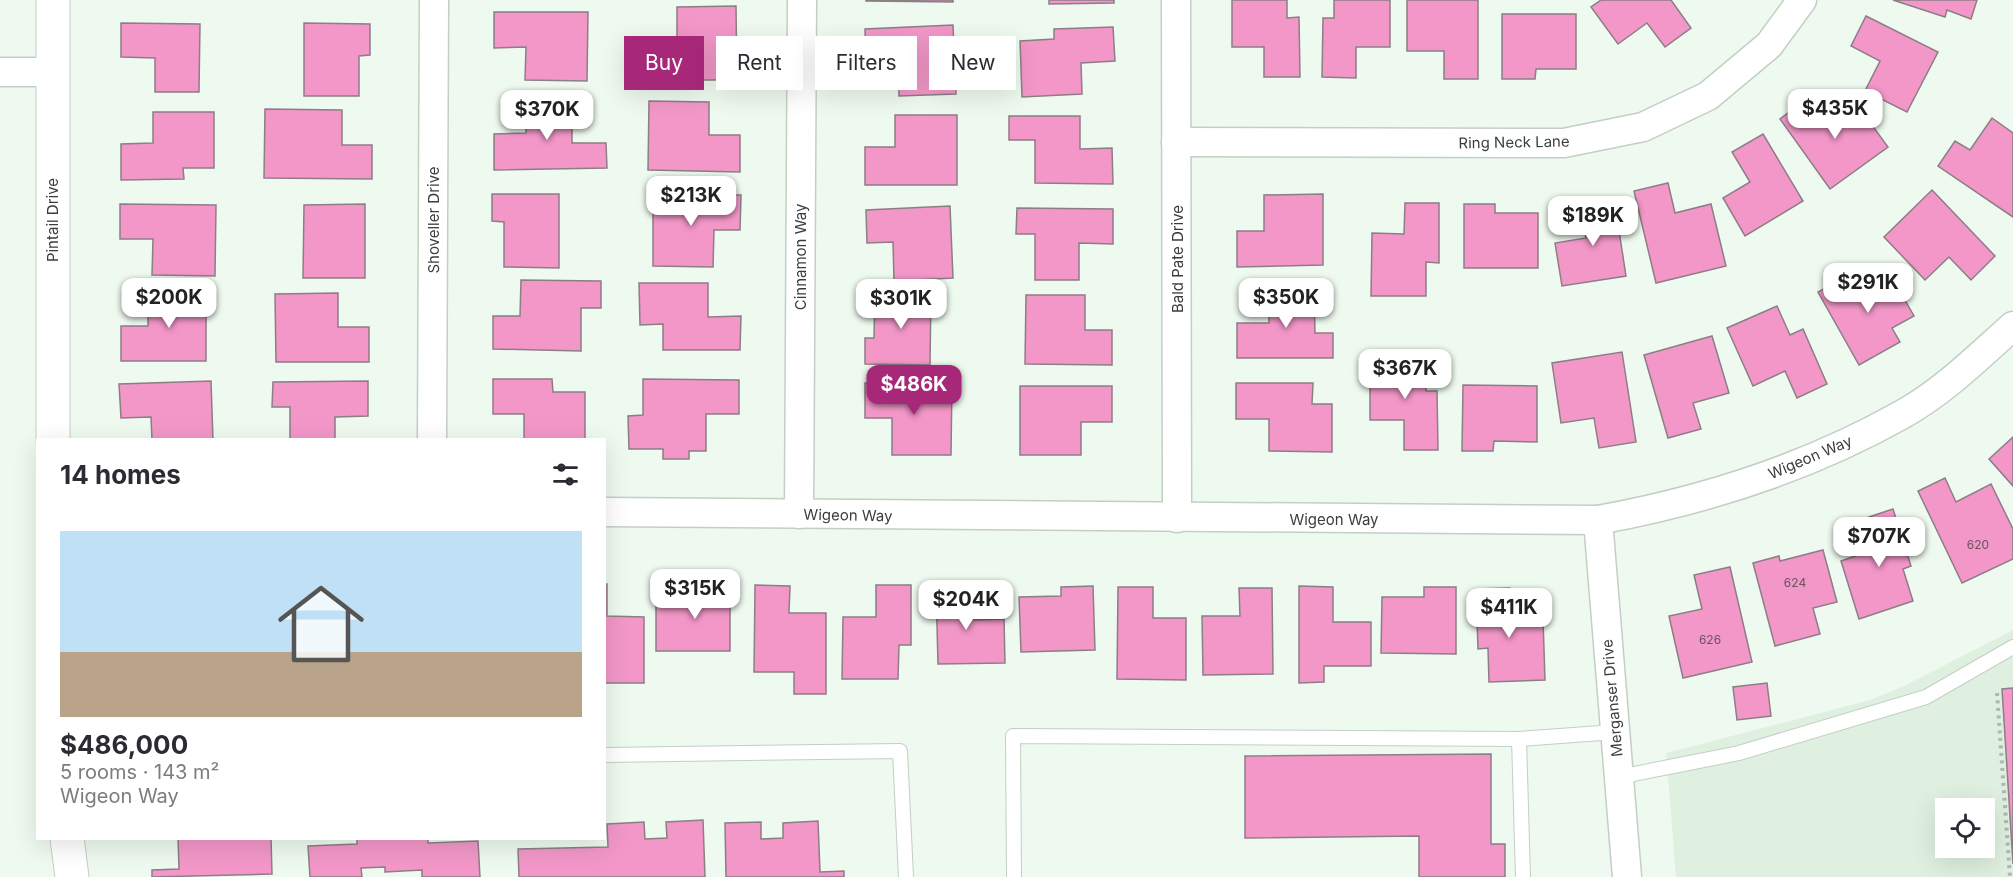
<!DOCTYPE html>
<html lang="en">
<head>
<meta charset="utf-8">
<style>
	:root { --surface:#fff; --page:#f2f2f3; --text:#2b2b33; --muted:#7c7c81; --accent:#a72879 }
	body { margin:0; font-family:Inter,sans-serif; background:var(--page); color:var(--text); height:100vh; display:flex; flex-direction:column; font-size:22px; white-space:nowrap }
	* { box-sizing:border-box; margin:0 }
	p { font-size:20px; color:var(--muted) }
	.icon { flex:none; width:33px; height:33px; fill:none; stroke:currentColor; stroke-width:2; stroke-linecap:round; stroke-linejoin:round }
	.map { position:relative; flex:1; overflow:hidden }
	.details { position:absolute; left:36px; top:438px; width:570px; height:402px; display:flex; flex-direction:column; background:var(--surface); border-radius:0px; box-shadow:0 6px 24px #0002 }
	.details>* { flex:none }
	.top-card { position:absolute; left:624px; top:36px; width:570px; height:54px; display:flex; gap:12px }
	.controls { position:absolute; left:1935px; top:798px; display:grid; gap:12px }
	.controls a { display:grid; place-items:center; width:60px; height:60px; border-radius:0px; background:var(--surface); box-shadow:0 6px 24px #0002; font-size:30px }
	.price { position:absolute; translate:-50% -51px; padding:0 14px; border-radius:12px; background:#fff; color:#222; font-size:20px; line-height:39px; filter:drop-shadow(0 2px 3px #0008) }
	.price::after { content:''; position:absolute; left:50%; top:36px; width:18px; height:14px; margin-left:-9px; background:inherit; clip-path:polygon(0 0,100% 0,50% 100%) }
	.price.selected { background:var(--accent); color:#fff }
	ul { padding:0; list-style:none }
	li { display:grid; align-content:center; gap:12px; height:318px; padding:0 24px }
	li span { display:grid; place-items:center; height:186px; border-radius:0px; color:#555 }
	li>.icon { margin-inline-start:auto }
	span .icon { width:108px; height:108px; fill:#fffc; stroke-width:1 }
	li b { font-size:26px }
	h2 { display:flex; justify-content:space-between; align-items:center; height:72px; padding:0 24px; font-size:26px }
	.pill { padding:0 21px; border-radius:0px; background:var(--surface); box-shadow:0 6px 24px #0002; font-size:21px; line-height:54px }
	.pill.selected { background:var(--accent); color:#fff }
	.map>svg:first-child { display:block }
</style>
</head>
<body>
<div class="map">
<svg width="2013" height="877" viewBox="0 0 2013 877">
	<rect width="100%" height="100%" fill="#eefaef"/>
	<path fill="#dff0e0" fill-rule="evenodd" d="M2013,630V877H1676L1666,753L1870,700L1902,687ZM1946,808H1984V848H1946Z"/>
	<g fill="#f297c8" stroke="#8c7e85" stroke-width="1.5">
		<path d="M866,0H953V2L866,1Z"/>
		<path d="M1049,0H1114V3L1049,4Z"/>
		<path d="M1232,0H1287V18L1299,17L1300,77H1264V47H1232Z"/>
		<path d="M1334,0H1390V47H1356V78L1322,77L1323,18H1334Z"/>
		<path d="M1407,0H1478V79H1444V51H1407Z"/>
		<path d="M1601,0H1671L1691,28L1665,47L1647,23L1618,44L1591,7Z"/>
		<path d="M1893,0H1977L1971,19L1947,10L1945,17Z"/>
		<path d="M736,6L737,80H677V7Z"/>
		<path d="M494,12H588L587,81L525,80L526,47L494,48Z"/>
		<path d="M1502,14H1576V69H1536L1535,79H1502Z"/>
		<path d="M1866,16L1938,52L1907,112L1865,91L1880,61L1851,46Z"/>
		<path d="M121,23L200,24L199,92H155V58L121,57Z"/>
		<path d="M304,23L370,24V55L359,56V96H304Z"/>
		<path d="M953,25L956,94L899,96L898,61L866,63L865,29Z"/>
		<path d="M1113,27L1115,61L1081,63L1082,94L1022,97L1020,41L1054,39V29Z"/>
		<path d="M572,98V143H606L607,168L494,170V134L526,133L525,99Z"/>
		<path d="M1853,99L1888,147L1830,189L1780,119L1805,100L1822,122Z"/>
		<path d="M649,101L709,102V135H740V172L648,170Z"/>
		<path d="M265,109L342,110V145H372V179L264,178Z"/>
		<path d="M153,112H214V168H183L184,179L121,180V144L153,143Z"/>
		<path d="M895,115H957V185H865V147H895Z"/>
		<path d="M1009,116H1080V149L1112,148L1113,184L1035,183V140H1009Z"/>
		<path d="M1992,118L2013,133V217L1938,166L1955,141L1970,150Z"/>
		<path d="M1763,134L1803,201L1745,236L1723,198L1750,182L1732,152Z"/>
		<path d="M1668,183L1675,213L1711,204L1726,266L1656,283L1634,191Z"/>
		<path d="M1932,190L1995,256L1971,280L1949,257L1925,280L1884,237Z"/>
		<path d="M492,194H559V268L504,267V222L492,221Z"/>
		<path d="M653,194L741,195L740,230H714L713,267L653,266Z"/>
		<path d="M1323,194V265L1237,267V231H1264V195Z"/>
		<path d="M1614,198L1626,276L1562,286L1555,243L1586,238L1580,204Z"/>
		<path d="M1405,203H1439V263L1426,262V296H1371L1372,233L1404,234Z"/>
		<path d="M120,204L216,205L215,276L152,275L153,239H120Z"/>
		<path d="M365,204V278H303L304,205Z"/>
		<path d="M1464,204H1495V213H1538V268H1464Z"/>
		<path d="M950,206L953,278L894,281L893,242L867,243L866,210Z"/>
		<path d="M1017,208L1113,209V244L1079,243V280H1035V234H1016Z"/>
		<path d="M1887,269L1914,316L1892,328L1900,342L1859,365L1818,292L1842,279L1849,291Z"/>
		<path d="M521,280L601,281V308H581V351L493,349V316H520Z"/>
		<path d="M639,283H708V317L741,316L740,350H663V324L640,325Z"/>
		<path d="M1269,288H1314L1315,333H1333V358H1237V323H1269Z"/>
		<path d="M148,290H206V361H121V326H148Z"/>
		<path d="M875,292L931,293L930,365L865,364V338H874Z"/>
		<path d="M338,293V327H369V362H276L275,294Z"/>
		<path d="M1026,295H1085V330H1112V365L1025,364Z"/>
		<path d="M1777,306L1790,335L1803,329L1827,384L1797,398L1785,371L1753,386L1727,328Z"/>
		<path d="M1712,336L1729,393L1693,403L1701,429L1668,438L1644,355Z"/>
		<path d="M1622,352L1636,442L1599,448L1594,418L1561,423L1552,363Z"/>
		<path d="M1370,358H1426V391H1437L1438,450H1404V420H1370Z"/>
		<path d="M493,379H552L553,392H585V440H524V414H493Z"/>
		<path d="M643,379L739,380V414H706V451H689V459H663V449H629L628,416L643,415Z"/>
		<path d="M211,381L213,440H152L151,417L121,418L119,384Z"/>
		<path d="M368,381V416L335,417V440H290V407H272L273,382Z"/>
		<path d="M865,383L952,384L951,455H892V418H865Z"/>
		<path d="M1236,383H1313L1312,404H1332V452L1269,451V419H1236Z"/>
		<path d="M1463,385L1537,386V442L1494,441L1493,451H1462Z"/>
		<path d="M1020,386H1112V422H1081V455H1020Z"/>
		<path d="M2013,437V486L1989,459Z"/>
		<path d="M1945,478L1956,502L1991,484L2013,529V559L1962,583L1918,491Z"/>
		<path d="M1893,509L1911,566L1903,569L1913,601L1859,619L1841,561L1870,551L1860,520Z"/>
		<path d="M1823,550L1837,602L1813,608L1820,634L1775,646L1753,563L1779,556L1780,561Z"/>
		<path d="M1730,567L1752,662L1683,678L1669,616L1702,609L1694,575Z"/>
		<path d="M604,584H607V616L644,617V683H604Z"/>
		<path d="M695,585H730V651H656V595H696Z"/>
		<path d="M755,585L790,586L789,613H826V694H794V672H754Z"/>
		<path d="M876,585H911V645H899L898,679H842L843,617H876Z"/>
		<path d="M970,586V620L1004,619L1005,663L938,664L936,587Z"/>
		<path d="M1093,586L1095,650L1021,652L1019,597L1061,596V587Z"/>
		<path d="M1299,586L1333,587V622H1371V666H1324V682L1299,683Z"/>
		<path d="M1118,587H1153V618H1186V680L1117,679Z"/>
		<path d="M1424,587H1456V654L1381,653L1382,597H1424Z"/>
		<path d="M1239,588H1272L1273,674L1203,675L1202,616H1240Z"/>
		<path d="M1510,588L1511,620L1543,619L1545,680L1489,682L1488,648L1478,649L1476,589Z"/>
		<path d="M1767,683L1771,716L1737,720L1733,687Z"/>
		<path d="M2013,688V864L2002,689Z"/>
		<path d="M1491,754V844H1505V877H1419V836L1245,838V756Z"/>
		<path d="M703,820L705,877H519L518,849L608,847L607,824L644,822L645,839L667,838L666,822Z"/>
		<path d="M818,821L820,872L844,871V877H726L725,823L761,822V839L783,838V823Z"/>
		<path d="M178,838H271L272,874L152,877V870L179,869Z"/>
		<path d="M357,838H428V843L478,841L480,877H422V870L385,872V867L361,868L362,877H310L308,846L357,844Z"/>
	</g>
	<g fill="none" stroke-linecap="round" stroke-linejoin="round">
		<defs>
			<g id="lane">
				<path d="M1519,739L1615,732"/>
				<path d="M604,755L900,751L906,877"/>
				<path d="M1619,777L1739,753L1926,697L2013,647"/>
				<path d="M1014,877L1013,736L1519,739L1523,877"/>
			</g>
			<g id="street">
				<path d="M1176,0L1177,518"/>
				<path d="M0,72H52"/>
				<path d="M1176,142L1564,143L1643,127L1708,96L1769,45L1802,0"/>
				<path d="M432,440L434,0"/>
				<path d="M604,512L1598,520C1703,501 1809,467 1903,414C1944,391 1978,357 2013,326"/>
				<path d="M799,514L802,0"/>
				<path d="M1598,520L1627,877"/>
			</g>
			<g id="secondary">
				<path d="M53,440V0"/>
				<path d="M67,838L72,877"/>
			</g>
		</defs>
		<use href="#lane" stroke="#c3cfc4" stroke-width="16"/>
		<use href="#street" stroke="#c3cfc4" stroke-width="31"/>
		<use href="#secondary" stroke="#c3cfc4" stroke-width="35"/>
		<path stroke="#afb8af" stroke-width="4" stroke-dasharray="3 4.5" stroke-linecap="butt" d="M1997,693L2010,877"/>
		<use href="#lane" stroke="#fff" stroke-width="14"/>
		<use href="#street" stroke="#fff" stroke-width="28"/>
		<use href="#secondary" stroke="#fff" stroke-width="33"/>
	</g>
	<g text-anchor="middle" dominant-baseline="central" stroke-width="4.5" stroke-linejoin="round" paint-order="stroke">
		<g font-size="12" fill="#68545e">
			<text x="1978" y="544">620</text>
			<text x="1795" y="582">624</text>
			<text x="1710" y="639">626</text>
		</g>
		<g font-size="15" fill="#3a3e3a" stroke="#fff">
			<text transform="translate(1514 142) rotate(-1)">Ring Neck Lane</text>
			<text transform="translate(52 220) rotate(-90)">Pintail Drive</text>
			<text transform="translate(433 220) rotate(-90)">Shoveller Drive</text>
			<text transform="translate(800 257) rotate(-90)">Cinnamon Way</text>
			<text transform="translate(1177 259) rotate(-90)">Bald Pate Drive</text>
			<text transform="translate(1810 457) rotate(-23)">Wigeon Way</text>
			<text transform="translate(848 515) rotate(1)">Wigeon Way</text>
			<text x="1334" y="519">Wigeon Way</text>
			<text transform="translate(1612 698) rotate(-95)">Merganser Drive</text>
		</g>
	</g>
</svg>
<div class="controls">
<a><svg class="icon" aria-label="locate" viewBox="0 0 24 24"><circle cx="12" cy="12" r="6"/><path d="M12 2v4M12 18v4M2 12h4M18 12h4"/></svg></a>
</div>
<b class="price" style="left:1835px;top:140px">$435K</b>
<b class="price" style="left:547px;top:141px">$370K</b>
<b class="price" style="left:691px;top:227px">$213K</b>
<b class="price" style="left:1593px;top:247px">$189K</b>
<b class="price" style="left:1868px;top:314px">$291K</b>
<b class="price" style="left:169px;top:329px">$200K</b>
<b class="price" style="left:1286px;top:329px">$350K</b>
<b class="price" style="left:901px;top:330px">$301K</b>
<b class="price" style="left:1405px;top:400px">$367K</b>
<b class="price selected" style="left:914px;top:416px">$486K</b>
<b class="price" style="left:1879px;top:568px">$707K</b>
<b class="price" style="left:695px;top:620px">$315K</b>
<b class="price" style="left:966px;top:631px">$204K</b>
<b class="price" style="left:1509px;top:639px">$411K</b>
<div class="top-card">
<a class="pill selected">Buy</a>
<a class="pill">Rent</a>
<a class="pill">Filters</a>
<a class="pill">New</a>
</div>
<section class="details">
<h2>14 homes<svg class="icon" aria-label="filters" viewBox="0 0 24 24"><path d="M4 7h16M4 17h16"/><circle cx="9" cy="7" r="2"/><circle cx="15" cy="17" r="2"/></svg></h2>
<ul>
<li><span style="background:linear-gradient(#bfe0f5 65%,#b9a48a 0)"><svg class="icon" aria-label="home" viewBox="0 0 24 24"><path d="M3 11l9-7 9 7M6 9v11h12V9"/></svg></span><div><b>$486,000</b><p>5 rooms · 143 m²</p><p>Wigeon Way</p></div></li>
</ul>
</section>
</div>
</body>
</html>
